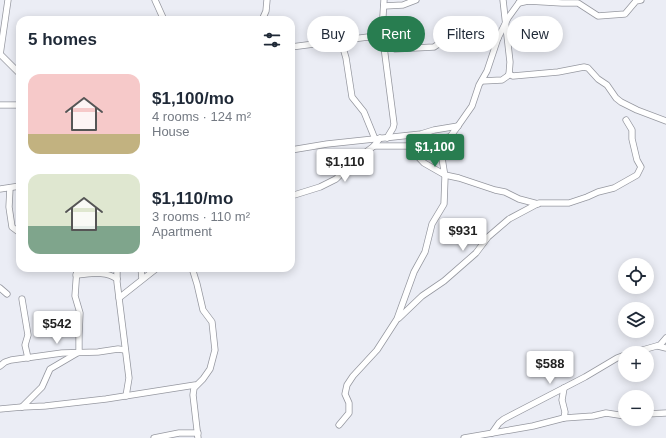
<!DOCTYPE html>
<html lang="en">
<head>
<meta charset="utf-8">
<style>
	:root { --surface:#fff; --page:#f2f2f3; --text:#1f2937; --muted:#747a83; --accent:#287d50 }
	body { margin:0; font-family:Helvetica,sans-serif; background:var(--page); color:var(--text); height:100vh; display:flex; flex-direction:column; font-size:15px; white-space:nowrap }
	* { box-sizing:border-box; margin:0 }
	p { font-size:13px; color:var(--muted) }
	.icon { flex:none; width:22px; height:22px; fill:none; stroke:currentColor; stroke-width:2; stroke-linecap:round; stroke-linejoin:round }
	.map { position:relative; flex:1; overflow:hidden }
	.panel { position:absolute; left:16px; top:16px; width:279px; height:256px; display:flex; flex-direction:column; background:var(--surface); border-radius:12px; box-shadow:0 2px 10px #0003 }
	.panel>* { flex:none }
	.hud { position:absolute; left:307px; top:16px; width:299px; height:36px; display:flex; gap:8px }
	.fabs { position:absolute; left:618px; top:258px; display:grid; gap:8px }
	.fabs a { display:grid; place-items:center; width:36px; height:36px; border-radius:50%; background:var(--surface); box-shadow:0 2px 10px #0003; font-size:20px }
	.price { position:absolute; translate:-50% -34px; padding:0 9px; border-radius:4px; background:#fff; color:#222; font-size:13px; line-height:26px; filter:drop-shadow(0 1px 2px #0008) }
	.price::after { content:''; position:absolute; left:50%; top:24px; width:12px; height:9px; margin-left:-6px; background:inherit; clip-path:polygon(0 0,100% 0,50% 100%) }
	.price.on { background:var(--accent); color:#fff }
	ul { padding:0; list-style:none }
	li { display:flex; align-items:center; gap:12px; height:100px; padding:0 12px }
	li span { display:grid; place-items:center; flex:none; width:112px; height:80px; border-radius:12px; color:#555 }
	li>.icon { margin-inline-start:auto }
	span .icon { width:48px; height:48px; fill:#fffc; stroke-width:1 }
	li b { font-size:17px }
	h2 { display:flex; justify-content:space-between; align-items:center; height:48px; padding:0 12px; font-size:17px }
	.pill { padding:0 14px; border-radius:18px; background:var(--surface); box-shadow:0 2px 10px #0003; font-size:14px; line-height:36px }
	.pill.on { background:var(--accent); color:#fff }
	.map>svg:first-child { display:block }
</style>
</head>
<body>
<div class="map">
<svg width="666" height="438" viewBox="0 0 666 438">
	<rect width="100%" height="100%" fill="#ebedf5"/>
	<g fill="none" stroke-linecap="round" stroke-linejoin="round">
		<defs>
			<g id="minor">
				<path d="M155,0L164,20"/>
				<path d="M519,3L528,1L562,3H578L598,16L625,14L636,1L641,0"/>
				<path d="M384,6L403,5L416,0"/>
				<path d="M262,20L266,11L267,0"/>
				<path d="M377,37L382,31L384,0"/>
				<path d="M341,41L346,58L352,97L364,112L375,139"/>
				<path d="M382,41L384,47L394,124L393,128L387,138"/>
				<path d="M291,47L368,37L381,38L389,47L395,49L434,47L449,37L467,39L498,38"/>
				<path d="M0,54L20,74"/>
				<path d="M0,55L8,0"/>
				<path d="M509,74L513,76L558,72L584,67L588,68L598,79L607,85L616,98L621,102L637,110L666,121"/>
				<path d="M482,81L502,80L509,75L510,62L503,0"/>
				<path d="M0,105H20"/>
				<path d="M374,146H418L448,137"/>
				<path d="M408,146L424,163L445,175L459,178L495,190L505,192L519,199L538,204"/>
				<path d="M291,150L327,144L421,134L434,130L458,126"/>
				<path d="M10,188L9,207L12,227L20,233"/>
				<path d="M0,189L20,186"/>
				<path d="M291,196L320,187L336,179L354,161L374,146L380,138"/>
				<path d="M117,268V282L119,298"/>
				<path d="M141,268L142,279"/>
				<path d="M192,268L197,284L203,310L212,322L215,350L210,369L203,379L194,388L193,395L198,438"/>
				<path d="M76,275C90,274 105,270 117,279"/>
				<path d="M0,288L7,294"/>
				<path d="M22,299L28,335L25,345L28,358"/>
				<path d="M399,318L422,296L444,281L476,253L488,237L509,219L539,203H569L587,197L598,192L614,188L637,175L641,167L637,160L632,139V130L626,120"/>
				<path d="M658,346L666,348"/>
				<path d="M632,353L660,345L666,338"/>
				<path d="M0,366L5,362L11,360L62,353L98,352L118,349L125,350"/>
				<path d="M126,396L129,378L119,298L157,268"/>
				<path d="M22,407L42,387L50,369L79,352V335L80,313L75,296L77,268"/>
				<path d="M0,409L22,407L45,406L106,399L195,385"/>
				<path d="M647,414L666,413"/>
				<path d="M564,418L565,412L562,400L564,388"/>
				<path d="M339,425L349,413V403L345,394L347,385L353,376L377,350L397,319L414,272L425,252L432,224L444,204L445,177L442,158L444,145L458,126L472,106L479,85L487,71L498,38L508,18L521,0"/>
				<path d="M492,433L499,423L504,419L585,377L617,358L625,355"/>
				<path d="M154,438L179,433H198"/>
				<path d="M464,438L533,426L564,418L593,416L606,413L625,416"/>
			</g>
		</defs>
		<use href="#minor" stroke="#9698a0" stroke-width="7"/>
		<use href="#minor" stroke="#fff" stroke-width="5.5"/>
	</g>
</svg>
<div class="fabs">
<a><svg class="icon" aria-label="locate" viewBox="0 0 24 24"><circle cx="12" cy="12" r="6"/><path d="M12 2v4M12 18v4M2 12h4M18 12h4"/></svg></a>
<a><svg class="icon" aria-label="layers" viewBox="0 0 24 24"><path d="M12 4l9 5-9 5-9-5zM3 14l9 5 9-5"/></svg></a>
<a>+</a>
<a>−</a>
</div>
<b class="price on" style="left:435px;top:168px">$1,100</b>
<b class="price" style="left:345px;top:183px">$1,110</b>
<b class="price" style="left:463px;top:252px">$931</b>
<b class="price" style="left:57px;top:345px">$542</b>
<b class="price" style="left:550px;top:385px">$588</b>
<div class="hud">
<a class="pill">Buy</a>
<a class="pill on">Rent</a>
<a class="pill">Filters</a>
<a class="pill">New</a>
</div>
<section class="panel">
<h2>5 homes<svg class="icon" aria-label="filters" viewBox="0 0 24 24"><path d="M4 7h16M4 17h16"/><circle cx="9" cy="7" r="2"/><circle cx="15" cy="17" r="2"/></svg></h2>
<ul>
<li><span style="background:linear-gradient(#f6c9c9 75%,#c2b280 0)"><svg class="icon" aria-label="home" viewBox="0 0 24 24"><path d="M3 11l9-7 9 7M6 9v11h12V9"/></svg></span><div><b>$1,100/mo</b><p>4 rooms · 124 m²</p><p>House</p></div></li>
<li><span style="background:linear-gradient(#dfe7d0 65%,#7fa58c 0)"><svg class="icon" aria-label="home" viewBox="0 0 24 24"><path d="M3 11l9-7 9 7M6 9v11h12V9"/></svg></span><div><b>$1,110/mo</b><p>3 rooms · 110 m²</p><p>Apartment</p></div></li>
</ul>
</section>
</div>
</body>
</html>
